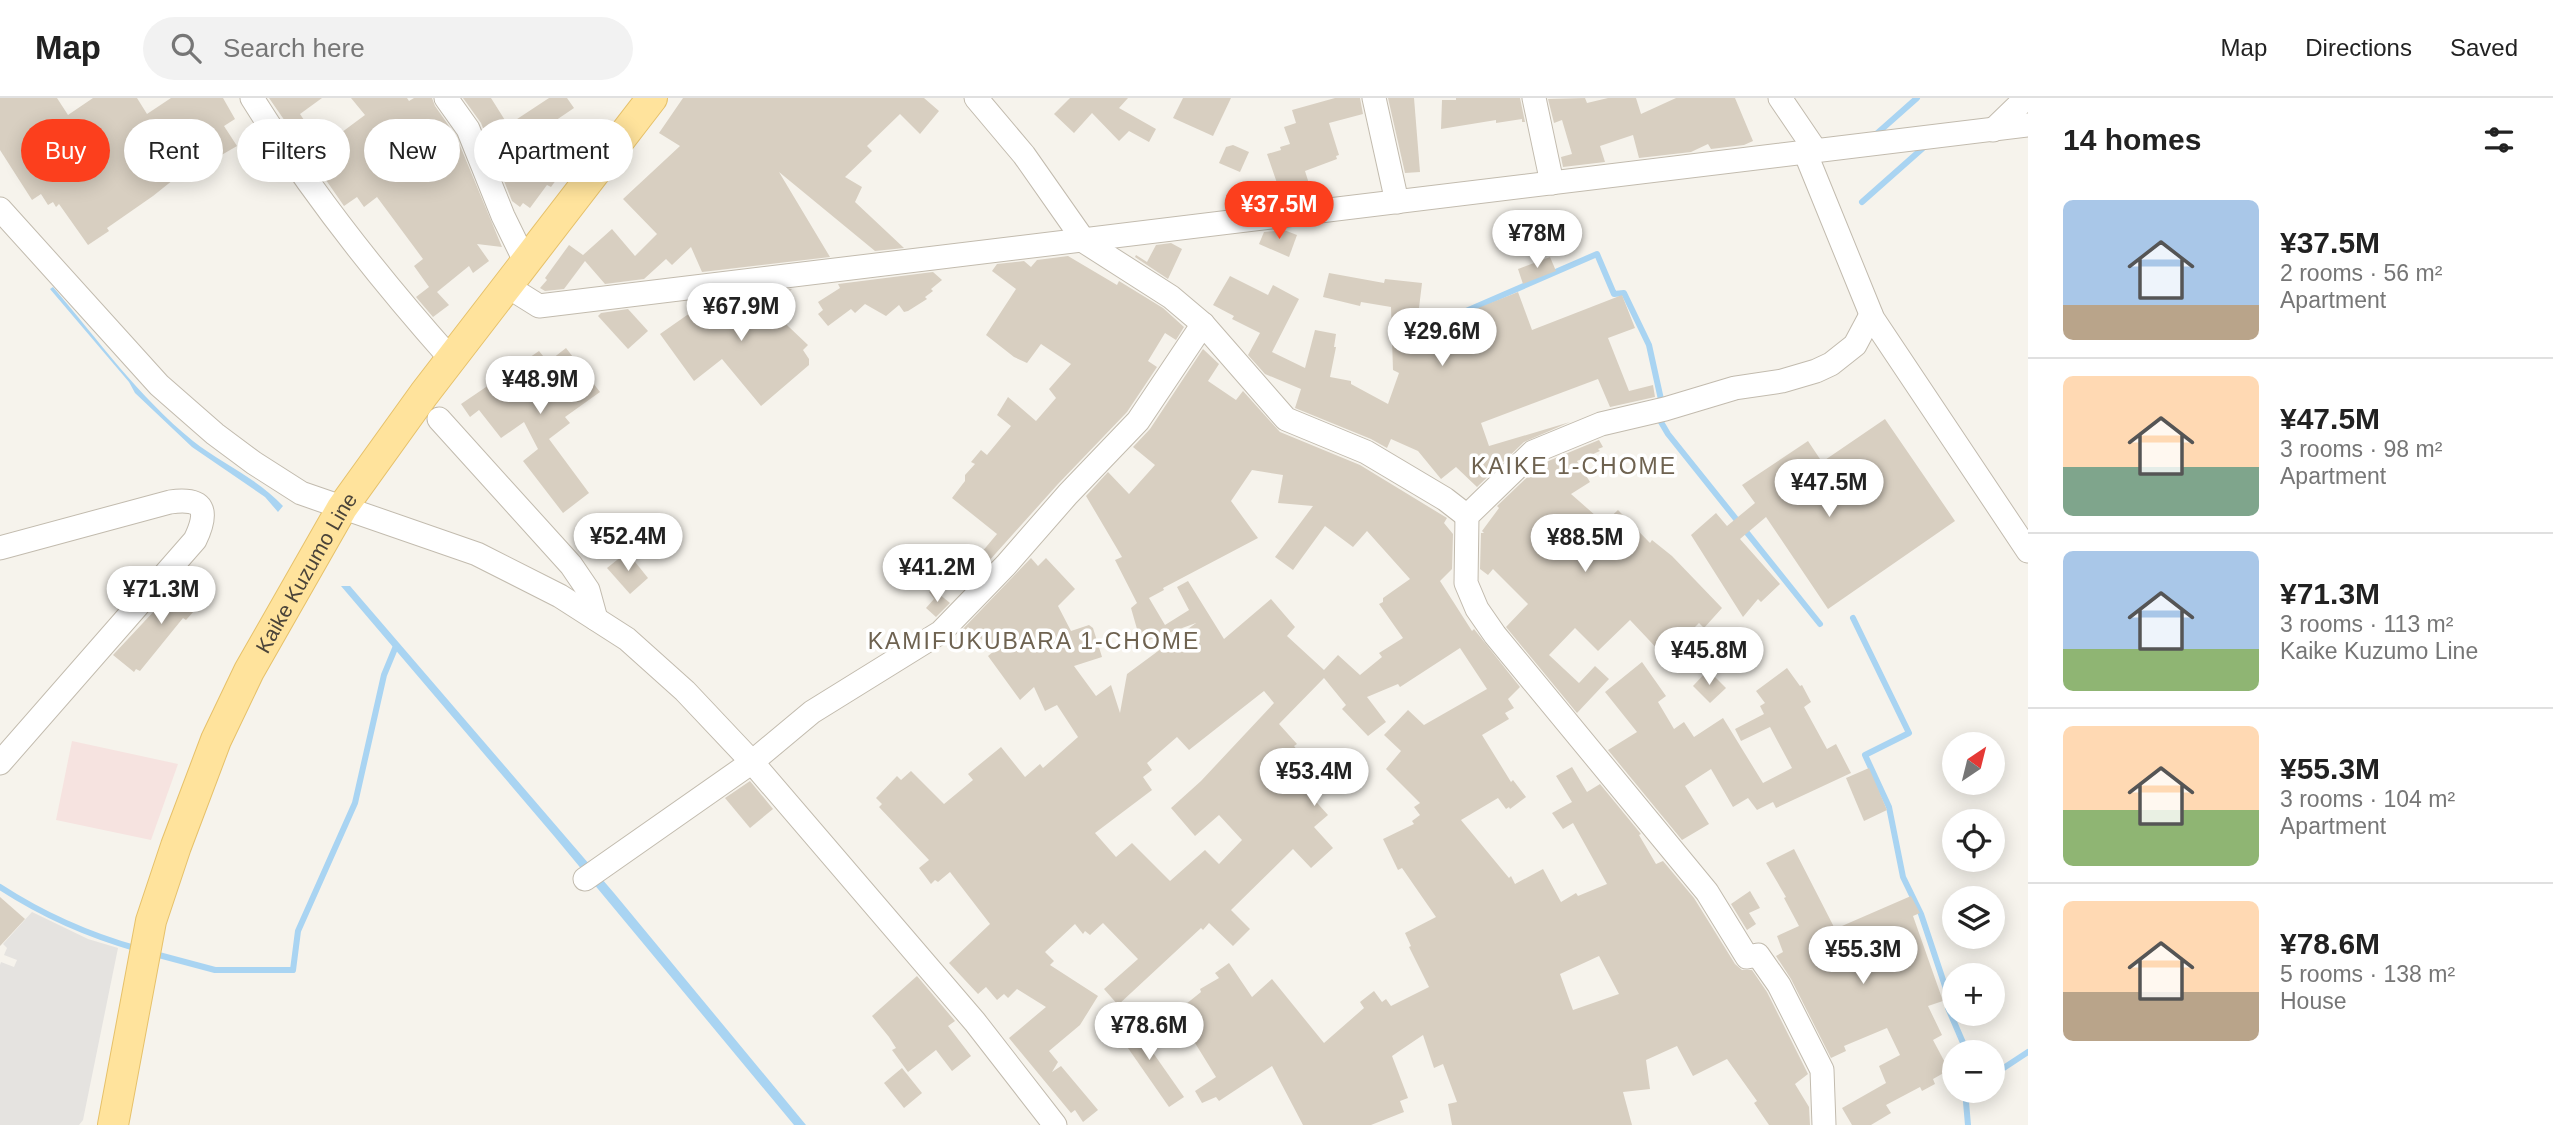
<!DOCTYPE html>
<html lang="en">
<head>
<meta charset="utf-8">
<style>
	:root { --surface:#fff; --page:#f2f2f2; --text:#222; --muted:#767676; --line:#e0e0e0; --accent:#fc3f1d }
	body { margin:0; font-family:Helvetica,sans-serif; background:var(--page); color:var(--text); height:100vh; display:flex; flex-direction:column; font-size:26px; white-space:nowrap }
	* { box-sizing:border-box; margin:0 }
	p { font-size:23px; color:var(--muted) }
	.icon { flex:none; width:38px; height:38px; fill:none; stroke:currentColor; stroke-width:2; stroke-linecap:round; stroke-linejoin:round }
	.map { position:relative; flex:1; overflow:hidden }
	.panel { display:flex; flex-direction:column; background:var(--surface); width:525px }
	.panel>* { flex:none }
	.top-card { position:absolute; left:21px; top:21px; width:665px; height:63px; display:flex; gap:14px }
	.needle { width:46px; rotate:35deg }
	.buttons { position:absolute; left:1942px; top:634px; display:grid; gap:14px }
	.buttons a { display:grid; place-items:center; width:63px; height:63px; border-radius:50%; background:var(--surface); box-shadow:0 4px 18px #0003; font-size:35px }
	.price { position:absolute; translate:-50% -60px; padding:0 16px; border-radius:24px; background:#fff; color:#222; font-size:23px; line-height:46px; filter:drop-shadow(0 2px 4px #0008) }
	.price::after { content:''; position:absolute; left:50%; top:42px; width:21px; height:16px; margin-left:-10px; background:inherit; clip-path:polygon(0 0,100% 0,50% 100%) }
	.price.current { background:var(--accent); color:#fff }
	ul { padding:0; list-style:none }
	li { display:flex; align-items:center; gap:21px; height:175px; padding:0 35px }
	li+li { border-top:2px solid var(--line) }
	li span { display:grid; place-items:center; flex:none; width:196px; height:140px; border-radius:10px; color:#555 }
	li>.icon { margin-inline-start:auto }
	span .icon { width:84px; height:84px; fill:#fffc; stroke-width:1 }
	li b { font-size:30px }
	h2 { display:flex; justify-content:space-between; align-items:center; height:84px; padding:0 35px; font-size:30px }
	.tag { padding:0 24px; border-radius:32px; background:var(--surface); box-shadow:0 4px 18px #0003; font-size:24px; line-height:63px }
	.tag.current { background:var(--accent); color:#fff }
	header { display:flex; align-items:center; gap:42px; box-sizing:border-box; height:98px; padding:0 35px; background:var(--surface); border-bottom:2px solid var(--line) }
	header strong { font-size:33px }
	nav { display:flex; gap:38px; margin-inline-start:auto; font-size:24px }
	.search { width:490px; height:63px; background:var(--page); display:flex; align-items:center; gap:18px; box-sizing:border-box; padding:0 24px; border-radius:38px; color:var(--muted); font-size:26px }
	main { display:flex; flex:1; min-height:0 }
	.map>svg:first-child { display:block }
</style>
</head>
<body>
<header>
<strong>Map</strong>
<div class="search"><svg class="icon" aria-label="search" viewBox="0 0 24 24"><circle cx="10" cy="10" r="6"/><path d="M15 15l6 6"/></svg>Search here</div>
<nav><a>Map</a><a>Directions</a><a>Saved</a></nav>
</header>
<main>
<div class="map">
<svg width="2028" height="1027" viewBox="0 0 2028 1027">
	<rect width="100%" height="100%" fill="#f6f3ec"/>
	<path fill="#f6e3e0" d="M72,643L178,666L151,742L56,722Z"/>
	<path fill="#e5e3e0" d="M32,814L88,841L118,850L83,1022L79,1027H0V867L1,864L14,869L17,862L4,857L7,850L3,846Z"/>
	<g fill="#a9d4f2">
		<path d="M53,189C98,242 139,299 193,343C222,366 257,380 283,408L278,414L265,399L192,349L135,295L129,284L50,191Z"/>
		<path d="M341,488H350L614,795L806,1027H794L554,738Z"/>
	</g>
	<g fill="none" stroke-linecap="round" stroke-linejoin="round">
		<g stroke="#a9d4f2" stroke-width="6">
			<path d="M1873,39L1917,0"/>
			<path d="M1862,104L1923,50"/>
			<path d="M1450,220L1597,156L1614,196L1624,195L1649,247L1662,306L1664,305"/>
			<path d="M1658,319L1668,336L1820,526"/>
			<path d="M1853,520L1909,635L1865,657L1889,709L1903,779L1921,816L1949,900"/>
			<path d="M0,789C43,817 88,837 138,851"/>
			<path d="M155,856L215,872H293L298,833L355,705L384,577L396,548"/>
			<path d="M1948,910L1967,954"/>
			<path d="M1993,977L2028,954"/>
			<path d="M1968,1027L1966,1004L1975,992"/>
		</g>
	</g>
	<g fill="#d8cfc1" fill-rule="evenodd">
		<path d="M0,0H57L68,17L93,0H137L147,16L171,0H223L235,21L224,28L237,48L206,66L203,58L153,98L107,130L109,133L88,147L59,106L56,109L53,104L48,107L41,96L32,102L0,52Z"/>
		<path d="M269,0H322L300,16L322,49L365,17L351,0H407L409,3L414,0H432L435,8L456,38L502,149L477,146L489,163L473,175L469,168L437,194L449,207L433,219L416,199L429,189L414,168L423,161L377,99L364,109L357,99L344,108Z"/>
		<path d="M463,0H491L508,27L549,0H567L574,10L546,29L554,39L544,47L559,59L553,64L562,74L551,89L547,87L530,110L523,105L520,109L512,103L481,25Z"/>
		<path d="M683,0H924L939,13L920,36L900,16L867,48L872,53L845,79L862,89L855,104L904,150L875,153L779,74L830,159L702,174L691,149L672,167L666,161L644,181L605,186L585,163L564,191L545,193L540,190L547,182L545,180L569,147L583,157L612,131L635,158L657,136L623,101L680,48L659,35Z"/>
		<path d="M1070,0H1128L1119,10L1156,31L1149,44L1129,33L1119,43L1092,15L1074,35L1054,16Z"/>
		<path d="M1183,0H1231L1213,38L1173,20Z"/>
		<path d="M1335,0H1360L1363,16L1329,25L1339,57L1336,58L1337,61L1305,73L1311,92L1282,101V104L1265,106L1260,89L1277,85L1267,56L1281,52L1280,49L1290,46L1284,29L1296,25L1292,12Z"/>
		<path d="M1388,0H1414L1420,74L1405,75Z"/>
		<path d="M1456,0H1520L1525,24H1522V21L1496,25V22L1441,31L1442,2H1456Z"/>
		<path d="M1585,0L1587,5L1608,0H1636L1641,16L1676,0H1735L1753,43L1744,47L1711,51L1708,46L1691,54L1639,60L1633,37L1600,48L1605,64L1563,69L1561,59L1572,56L1562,22L1554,25L1548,1Z"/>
		<path d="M1233,47L1249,54L1240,74L1219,65L1226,49Z"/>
		<path d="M1284,132L1297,137L1289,159L1259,146L1264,134Z"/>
		<path d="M1171,145L1182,151L1168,181L1135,159L1136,157L1147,164L1156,147Z"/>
		<path d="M1068,158L1117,187L1119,183L1163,210L1184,229L1176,242L1165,235L1148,263L1157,269L1127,314L1058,386L979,474L971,467L997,436L952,400L965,383V377L975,366L971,364L981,352L987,357L1011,328L997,317L1008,299L1036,323L1056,300L1049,291L1071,266L1041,246L1027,265L1014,259L986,237L1016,191L992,173L997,166L1024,163L1031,169L1037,162Z"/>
		<path d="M1550,159L1556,173L1523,186L1518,171Z"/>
		<path d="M933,174L942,182L931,191L933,193L925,199L927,201L908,213L904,214L899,207L886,218L865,206L855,215L851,211L828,228L818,216L823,212L818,204L840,190L838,186Z"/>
		<path d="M1329,175L1384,185L1385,181L1422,185L1416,235L1518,194L1532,232L1622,197L1635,230L1608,240L1629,293L1653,287L1655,299L1610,309L1598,281L1481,325L1489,348L1570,324L1524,344L1477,389L1456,369L1441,381L1418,353L1391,341L1387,350L1371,341L1295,310L1301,291L1265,276L1248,257L1260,235L1232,221L1234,218L1213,207L1230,178L1268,197L1273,187L1299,201L1272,254L1305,270L1315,232L1336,236L1334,249H1336L1330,279L1351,283V286L1388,306L1399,275L1393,272L1391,209L1361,204L1360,208L1323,199Z"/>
		<path d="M792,191L770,211L808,247L803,252L809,261V267L761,308L722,261L694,283L660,236L700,208L708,218L734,198Z"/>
		<path d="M628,211L648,233L628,251L598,218L601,215Z"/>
		<path d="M566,250L600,294L565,319L570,325L549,341L589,395L563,415L523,363L538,351L524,324L501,340L479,312L470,319L461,306L539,253L548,264Z"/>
		<path d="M1203,251L1219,266L1208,283L1236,302L1243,293L1280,334L1360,367L1447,420L1444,425L1453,436L1452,471L1440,483L1472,533L1474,531L1520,589L1508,601L1514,610L1505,615L1509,621L1482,637L1511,684L1513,682L1526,699L1510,711L1509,709L1506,711L1498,700L1461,722L1509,780L1511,778L1515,786L1543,771L1561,804L1576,795L1578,798L1607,786L1573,725L1563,731L1552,715L1572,704L1556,678L1572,669L1587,694L1600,686L1641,736L1639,737L1656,766L1663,763L1694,800L1735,866L1742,872H1752L1767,894L1808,976L1795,986L1809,1009L1810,1027H1769L1754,1005L1757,1003L1727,961L1693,978L1677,948L1646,962L1650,991L1623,994L1632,1027H1452L1448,1006L1457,1004L1443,966L1434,970L1423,937L1392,958L1408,1000L1400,1003L1404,1014L1371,1027H1303L1272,968L1219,1003L1216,999L1202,1005L1195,993L1216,979L1187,932L1199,925L1186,906L1201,894L1200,891L1219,880L1215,875L1229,865L1252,899L1272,881L1324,945L1364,910L1360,904L1374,893L1382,904L1386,901L1391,908L1429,889L1409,849L1411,848L1405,835L1436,819L1402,770L1398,772L1383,741L1414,726L1412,723L1420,717L1414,709L1420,705L1386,671L1401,653L1384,637L1408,612L1424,627L1487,591L1460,550L1400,589L1398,586L1367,599L1386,624L1368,638L1342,611L1346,607L1324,580L1279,626L1297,646L1294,648L1323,684L1309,696L1328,717L1314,729L1333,750L1311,770L1293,751L1231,812L1250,831L1233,848L1209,825L1203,832L1201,830L1118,907L1104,891L1138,861L1103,825L1090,837L1085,833L1083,836L1075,826L1045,854L1054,863L1050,867L1098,898L1080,927L1049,953L1058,964L1052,974L1061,968L1098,1012L1083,1024L1075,1012L1071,1015L1009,940L1046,909L1017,891L1008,900L1004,896L997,902L986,889L978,896L949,865L990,826L950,774L938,784L935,782L931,786L919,770L929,762L879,709L882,706L876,700L897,678L901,682L911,673L944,706L973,682L968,676L1001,649L1025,679L1040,666L1043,670L1078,639L1057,607L1045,613L1034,589L1020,602L988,558L994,553L968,529L961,539L958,536L1031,460L1038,468L1046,460L1075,491L1058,508L1071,533L1089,527L1093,530L1102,559L1074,568L1096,598L1111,587L1120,615L1127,576L1196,525L1141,545L1131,510L1137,505L1115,462L1122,459L1086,398L1108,374L1129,396L1155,367L1133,349L1150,331ZM1252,372L1283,377L1278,405L1313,408L1275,459L1293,472L1325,428L1353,449L1367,433L1410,481L1383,500V504L1379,506L1403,540L1379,555L1382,559L1360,577L1338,557L1324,572L1287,538L1295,529L1271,501L1224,541L1188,483L1177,489L1189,512L1165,527L1149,500L1164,492L1163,490L1258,440L1231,403ZM1264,593L1274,605L1201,683L1171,710L1195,738L1219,717L1242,742L1219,766L1205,752L1170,783L1132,745L1116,759L1095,735L1152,692L1143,679L1152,672L1147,665L1177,639L1189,652ZM1599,858L1619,896L1573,912L1560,876Z"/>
		<path d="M1885,321L1955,423L1828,511L1766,419L1740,441L1780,486L1761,504L1758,501L1743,519L1691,437L1716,415L1727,428L1755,405L1742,387L1808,343L1822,364Z"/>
		<path d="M1599,342L1603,349L1598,351L1600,353L1577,363L1590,384L1571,396L1604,425L1618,412L1650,445L1652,442L1672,458L1722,510L1704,530L1699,525L1665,559L1630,522L1598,553L1575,530L1549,557L1579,585L1595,568L1609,581L1577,615L1506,529L1528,506L1493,471L1488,477L1480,471L1481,435H1484L1482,433L1499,410L1497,408L1541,366Z"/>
		<path d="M627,454L648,480L630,496L607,470Z"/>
		<path d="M190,478L210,495L186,522L183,520L140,573L136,571L134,574L113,557L156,511L160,515Z"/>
		<path d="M933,491L950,505L936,519L926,510L934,501L929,494Z"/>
		<path d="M1642,564L1666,598L1658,604L1674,631L1684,624L1694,639L1723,620L1763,685L1792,670L1770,629L1741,643L1735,631L1764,616L1760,608L1765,605L1756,593L1787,570L1800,588L1802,587L1811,604L1804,609L1827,651L1836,646L1851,675L1776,710L1773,704L1757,712L1748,700L1733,709L1711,671L1685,688L1709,726L1682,742L1608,652L1637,634L1605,594Z"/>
		<path d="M1708,572L1726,590L1710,605L1693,588Z"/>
		<path d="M1869,670L1887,712L1864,723L1846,680Z"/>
		<path d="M750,683L773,711L750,730L725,700Z"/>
		<path d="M1794,751L1835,831L1911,798L1920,815L1913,818L1943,903L1928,908L1942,937L1933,942L1949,972L1933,981L1935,986L1922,993L1920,989L1886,1007L1891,1015L1871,1027H1852L1842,1010L1886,985L1879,968L1900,957L1887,930L1844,948L1846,953L1831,960L1791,881L1776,858L1783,854L1777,838L1799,828L1784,800L1786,799L1766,765Z"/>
		<path d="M1750,793L1760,810L1749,815L1756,826L1747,832L1731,806Z"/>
		<path d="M0,799L25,821L0,848Z"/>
		<path d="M917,878L955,923L948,928L971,958L952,973L936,952L908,974L892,952L896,950L889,939L872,918Z"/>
		<path d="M1128,919L1184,999L1169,1009L1114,930Z"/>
		<path d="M902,970L922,995L904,1010L884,985Z"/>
	</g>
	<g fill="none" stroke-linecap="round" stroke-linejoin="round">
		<defs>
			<g id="minor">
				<path d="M252,0C310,93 378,179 451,261"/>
				<path d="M446,0L468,31L503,118L526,165"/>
				<path d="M976,0L1024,57L1085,144L1171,199L1203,226L1286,321L1366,354L1445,401L1467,418"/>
				<path d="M1374,0L1397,104"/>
				<path d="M1534,0L1552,85"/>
				<path d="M1780,0L1816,53"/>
				<path d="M1993,32L2026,0"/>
				<path d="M1805,54L1873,221L2028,453"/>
				<path d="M0,111L159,287L215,336L254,365L301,395L477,456L560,498L627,541L685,593L752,664L975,924L1055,1027"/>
				<path d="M507,188L539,208L2028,27"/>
				<path d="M439,321L571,467L588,492L596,521"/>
				<path d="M0,450L170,404C205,399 209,413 195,442L0,665"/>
				<path d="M585,781L752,664L812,614L941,534L1006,467L1068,396L1138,323L1203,226"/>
				<path d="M1824,1027L1822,972L1779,887L1758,857L1747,859L1707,794L1495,537L1477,511L1466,485L1467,418L1533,354L1601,326L1665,311L1735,290L1782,283L1816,273L1831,266L1855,247L1871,217"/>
			</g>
			<g id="major">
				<path id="s1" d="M113,1027L151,823L176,748L216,642L249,573L342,410L424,296L652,0"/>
			</g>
		</defs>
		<use href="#minor" stroke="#c2bbae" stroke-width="25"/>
		<use href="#major" stroke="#e6c16a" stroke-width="32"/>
		<use href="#minor" stroke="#fff" stroke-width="23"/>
		<use href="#major" stroke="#ffe39c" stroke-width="30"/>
	</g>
	<g text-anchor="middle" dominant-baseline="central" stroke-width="7" stroke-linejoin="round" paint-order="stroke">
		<g font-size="21" fill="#4b4439" stroke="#fff">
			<text stroke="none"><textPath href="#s1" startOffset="590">Kaike Kuzumo Line</textPath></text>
		</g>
		<g font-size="23" letter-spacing="2" fill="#6e6250" stroke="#fff">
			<text x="1574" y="368">KAIKE 1-CHOME</text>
			<text x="1034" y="543">KAMIFUKUBARA 1-CHOME</text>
		</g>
	</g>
</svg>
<div class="buttons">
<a><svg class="needle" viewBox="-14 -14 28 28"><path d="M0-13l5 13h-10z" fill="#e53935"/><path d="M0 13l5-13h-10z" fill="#767676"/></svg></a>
<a><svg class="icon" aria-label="locate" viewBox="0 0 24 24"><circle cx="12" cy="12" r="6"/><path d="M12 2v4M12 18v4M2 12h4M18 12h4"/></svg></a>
<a><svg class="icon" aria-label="layers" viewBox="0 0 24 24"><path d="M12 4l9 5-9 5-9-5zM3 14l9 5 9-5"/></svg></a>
<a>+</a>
<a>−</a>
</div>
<b class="price current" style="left:1279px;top:143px">¥37.5M</b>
<b class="price" style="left:1537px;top:172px">¥78M</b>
<b class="price" style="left:741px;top:245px">¥67.9M</b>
<b class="price" style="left:1442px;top:270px">¥29.6M</b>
<b class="price" style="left:540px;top:318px">¥48.9M</b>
<b class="price" style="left:1829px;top:421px">¥47.5M</b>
<b class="price" style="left:628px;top:475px">¥52.4M</b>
<b class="price" style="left:1585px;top:476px">¥88.5M</b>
<b class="price" style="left:937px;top:506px">¥41.2M</b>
<b class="price" style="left:161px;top:528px">¥71.3M</b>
<b class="price" style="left:1709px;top:589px">¥45.8M</b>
<b class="price" style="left:1314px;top:710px">¥53.4M</b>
<b class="price" style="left:1863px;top:888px">¥55.3M</b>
<b class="price" style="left:1149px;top:964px">¥78.6M</b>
<div class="top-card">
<a class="tag current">Buy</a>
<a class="tag">Rent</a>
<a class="tag">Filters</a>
<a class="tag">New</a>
<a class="tag">Apartment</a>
</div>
</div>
<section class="panel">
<h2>14 homes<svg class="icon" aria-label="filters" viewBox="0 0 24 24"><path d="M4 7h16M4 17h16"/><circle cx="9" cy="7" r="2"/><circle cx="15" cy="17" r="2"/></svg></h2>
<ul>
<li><span style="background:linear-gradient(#a9c7e8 75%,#b9a48a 0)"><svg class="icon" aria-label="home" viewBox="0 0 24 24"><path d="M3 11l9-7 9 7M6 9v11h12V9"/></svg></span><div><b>¥37.5M</b><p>2 rooms · 56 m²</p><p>Apartment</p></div></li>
<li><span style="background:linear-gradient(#ffd9b3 65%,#7fa58c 0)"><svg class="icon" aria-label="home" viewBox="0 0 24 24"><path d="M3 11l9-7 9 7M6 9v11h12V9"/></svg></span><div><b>¥47.5M</b><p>3 rooms · 98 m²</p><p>Apartment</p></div></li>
<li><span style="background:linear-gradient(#a9c7e8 70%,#8fb573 0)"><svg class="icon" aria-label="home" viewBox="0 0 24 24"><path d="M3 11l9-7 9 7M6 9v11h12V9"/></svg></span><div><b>¥71.3M</b><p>3 rooms · 113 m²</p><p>Kaike Kuzumo Line</p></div></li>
<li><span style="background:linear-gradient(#ffd9b3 60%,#8fb573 0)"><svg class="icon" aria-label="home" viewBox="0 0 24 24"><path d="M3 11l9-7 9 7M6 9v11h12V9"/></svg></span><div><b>¥55.3M</b><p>3 rooms · 104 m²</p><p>Apartment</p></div></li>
<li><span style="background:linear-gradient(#ffd9b3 65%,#b9a48a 0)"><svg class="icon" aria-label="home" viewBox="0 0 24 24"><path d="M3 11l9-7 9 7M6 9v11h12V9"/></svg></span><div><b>¥78.6M</b><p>5 rooms · 138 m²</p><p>House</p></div></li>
</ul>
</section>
</main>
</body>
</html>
